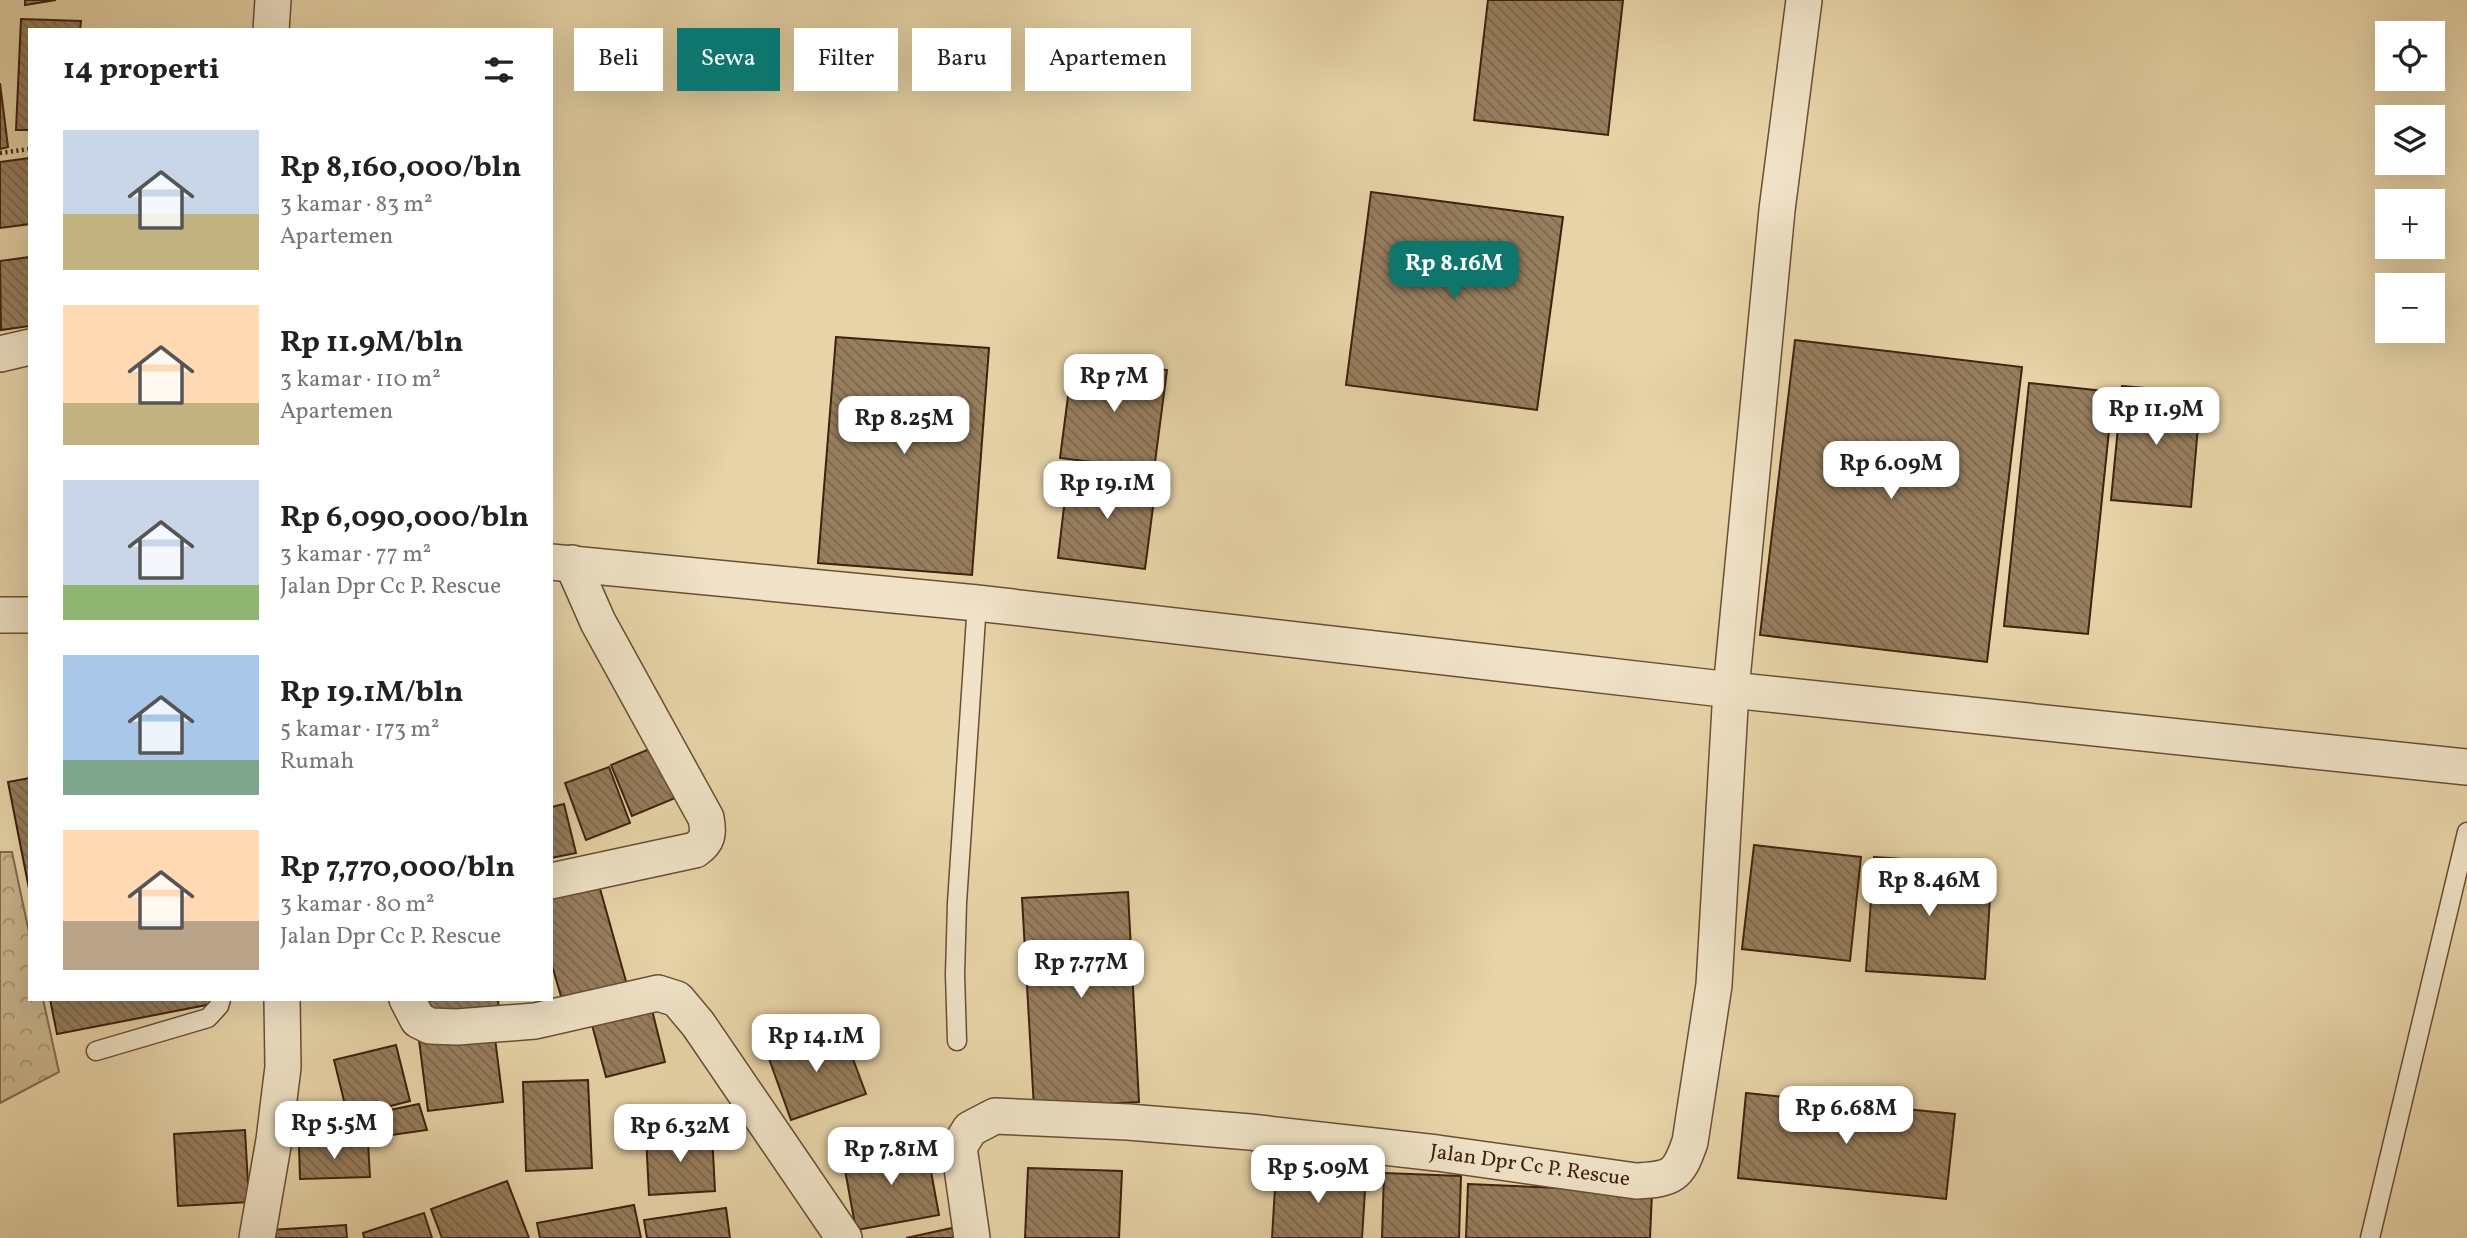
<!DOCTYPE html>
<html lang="id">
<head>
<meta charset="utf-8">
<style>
	:root { --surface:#fff; --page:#f6f6f6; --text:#222; --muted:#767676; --accent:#0f766e }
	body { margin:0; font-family:Vollkorn,serif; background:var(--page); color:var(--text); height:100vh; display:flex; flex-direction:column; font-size:26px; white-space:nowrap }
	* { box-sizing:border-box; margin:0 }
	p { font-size:23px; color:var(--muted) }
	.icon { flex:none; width:38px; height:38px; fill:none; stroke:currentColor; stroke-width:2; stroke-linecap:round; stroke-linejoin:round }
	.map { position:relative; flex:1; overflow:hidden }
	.drawer { position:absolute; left:28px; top:28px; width:525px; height:973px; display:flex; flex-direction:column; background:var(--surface); border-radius:0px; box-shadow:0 7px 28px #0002 }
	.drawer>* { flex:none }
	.banner { position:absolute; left:574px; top:28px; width:665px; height:63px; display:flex; gap:14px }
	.controls { position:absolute; left:2375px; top:21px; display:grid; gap:14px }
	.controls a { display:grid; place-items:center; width:70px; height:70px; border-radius:0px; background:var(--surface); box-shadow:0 7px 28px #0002; font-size:35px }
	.price { position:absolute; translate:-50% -60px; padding:0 16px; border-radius:14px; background:#fff; color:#222; font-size:23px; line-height:46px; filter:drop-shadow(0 2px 4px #0008) }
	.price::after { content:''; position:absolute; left:50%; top:42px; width:21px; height:16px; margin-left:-10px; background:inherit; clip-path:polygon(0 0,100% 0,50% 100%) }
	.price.active { background:var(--accent); color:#fff }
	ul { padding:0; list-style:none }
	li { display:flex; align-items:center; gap:21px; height:175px; padding:0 35px }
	li span { display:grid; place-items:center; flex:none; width:196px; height:140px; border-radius:0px; color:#555 }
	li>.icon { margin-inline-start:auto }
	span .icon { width:84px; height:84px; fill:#fffc; stroke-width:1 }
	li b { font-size:30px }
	h2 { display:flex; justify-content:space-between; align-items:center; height:84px; padding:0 35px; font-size:30px }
	.pill { padding:0 24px; border-radius:0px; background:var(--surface); box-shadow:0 7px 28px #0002; font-size:24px; line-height:63px }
	.pill.active { background:var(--accent); color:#fff }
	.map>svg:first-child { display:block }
</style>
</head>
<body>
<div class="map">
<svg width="2467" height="1238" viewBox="0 0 2467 1238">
	<defs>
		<pattern id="forest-crowns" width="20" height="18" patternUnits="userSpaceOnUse" patternTransform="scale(1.75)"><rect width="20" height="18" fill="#cab58d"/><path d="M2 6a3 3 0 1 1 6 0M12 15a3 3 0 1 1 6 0" fill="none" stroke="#a69372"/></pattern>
		<pattern id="building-back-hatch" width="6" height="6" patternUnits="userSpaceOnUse" patternTransform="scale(1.75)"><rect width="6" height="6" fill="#977e5e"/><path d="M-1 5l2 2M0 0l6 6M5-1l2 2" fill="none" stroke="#7d674c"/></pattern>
	</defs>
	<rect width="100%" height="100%" fill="#e6d3a7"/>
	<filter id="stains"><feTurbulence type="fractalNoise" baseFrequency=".00286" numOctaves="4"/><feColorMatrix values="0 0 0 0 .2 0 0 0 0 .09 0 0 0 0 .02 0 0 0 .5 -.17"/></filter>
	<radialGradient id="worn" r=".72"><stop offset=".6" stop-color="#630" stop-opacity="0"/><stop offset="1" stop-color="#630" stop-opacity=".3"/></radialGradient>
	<path fill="url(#forest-crowns)" stroke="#866b4e" stroke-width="2" d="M0,852H12L30,937V999H43L59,1072L0,1103Z"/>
	<g fill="url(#building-back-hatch)" stroke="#41210e" stroke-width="2">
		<path d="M25,0H56L25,5Z"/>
		<path d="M1488,0H1623L1608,135L1474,120Z"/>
		<path d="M21,19L81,21L80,30H30V130H16Z"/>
		<path d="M0,83L8,147L0,149Z"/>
		<path d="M30,158V224L0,228V162Z"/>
		<path d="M1371,192L1563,217L1537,410L1346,385Z"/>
		<path d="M30,257V326L1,330L0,261Z"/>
		<path d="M836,337L989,348L972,575L818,563Z"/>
		<path d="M1795,340L2022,367L1987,662L1760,635Z"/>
		<path d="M1073,358L1167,370L1154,470L1060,458Z"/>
		<path d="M2029,383L2113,392L2088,634L2004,626Z"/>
		<path d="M2122,386L2201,393L2191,507L2111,500Z"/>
		<path d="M1068,473L1156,484L1145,569L1058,558Z"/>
		<path d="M659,745L680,796L632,816L611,765Z"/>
		<path d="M609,767L630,823L586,840L565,783Z"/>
		<path d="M30,778V894L8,782Z"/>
		<path d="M564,804L576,853L551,858V807Z"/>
		<path d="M1754,845L1861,857L1850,961L1742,949Z"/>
		<path d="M1874,857L1992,865L1985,979L1866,971Z"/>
		<path d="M599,885L629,992L565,1010L551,962V898Z"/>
		<path d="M1128,892L1139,1102L1034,1108L1022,898Z"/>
		<path d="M50,999H211L212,1004L57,1034Z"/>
		<path d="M429,999H498L499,1012L431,1019Z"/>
		<path d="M651,1006L665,1062L606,1077L591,1021Z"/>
		<path d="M841,1027L866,1094L791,1120L767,1053Z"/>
		<path d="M494,1030L503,1102L428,1111L419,1040Z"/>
		<path d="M396,1045L410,1101L348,1117L334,1060Z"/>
		<path d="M588,1080L592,1168L526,1171L523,1082Z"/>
		<path d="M1746,1093L1955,1114L1946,1199L1738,1178Z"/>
		<path d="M419,1104L427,1130L363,1139L360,1116Z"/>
		<path d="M245,1130L249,1202L178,1206L174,1134Z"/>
		<path d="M712,1133L715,1191L649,1195L646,1136Z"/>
		<path d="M368,1142L370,1177L300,1179L299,1145Z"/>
		<path d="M926,1144L939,1215L856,1230L843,1159Z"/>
		<path d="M1028,1168L1122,1171L1119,1238H1025Z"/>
		<path d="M1276,1170L1366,1175L1362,1238H1272Z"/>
		<path d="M1384,1173L1461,1176L1459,1238H1382Z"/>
		<path d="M507,1181L529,1238H442L431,1209Z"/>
		<path d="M1468,1184L1652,1192L1650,1238H1466Z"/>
		<path d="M634,1205L641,1238H540L537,1223Z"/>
		<path d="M726,1208L730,1238H647L644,1220Z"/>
		<path d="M424,1213L432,1238H364L363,1233Z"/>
		<path d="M346,1225L347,1238H271V1230Z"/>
		<path d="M952,1228L955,1238H906Z"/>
	</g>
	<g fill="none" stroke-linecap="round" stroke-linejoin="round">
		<defs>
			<g id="lane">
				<path d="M957,1041L955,974L957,903L977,603"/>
				<path d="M96,1051L208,1018L219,1006L221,999"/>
				<path d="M2370,1238L2467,832"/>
			</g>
			<g id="street">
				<path d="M271,30L273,0"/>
				<path d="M0,354L30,347"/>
				<path d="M551,562L977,603L1731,690L2467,767"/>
				<path d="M0,615H30"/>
				<path d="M551,881L695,850C708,841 709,834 706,818L598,622L572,563"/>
				<path d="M407,999L418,1020L430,1026L457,1027L535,1021L658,993L677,999L698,1024L844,1238"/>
				<path d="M257,1238L274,1140L283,1067L282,999"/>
				<path d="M972,1238L959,1147L970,1129L995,1116L1128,1122L1250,1132L1437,1153L1636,1181C1672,1179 1678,1177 1690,1142L1714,985L1731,690L1777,210L1804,0"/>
			</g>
		</defs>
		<use href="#lane" stroke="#6a4e34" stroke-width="21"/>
		<use href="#street" stroke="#6a4e34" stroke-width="38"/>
		<path stroke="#41210e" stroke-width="4.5" stroke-dasharray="2 3.5" stroke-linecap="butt" d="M0,153L30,149"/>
		<use href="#lane" stroke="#efe2c6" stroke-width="18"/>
		<use href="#street" stroke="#efe2c6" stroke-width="35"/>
	</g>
	<g text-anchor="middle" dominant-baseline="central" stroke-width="5" stroke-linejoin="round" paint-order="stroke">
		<g font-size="21" fill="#41210e" stroke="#efe2c6">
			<text transform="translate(1530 1166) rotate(8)">Jalan Dpr Cc P. Rescue</text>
		</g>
	</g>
	<rect width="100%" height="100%" filter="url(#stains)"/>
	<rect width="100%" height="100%" fill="url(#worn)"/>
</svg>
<div class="controls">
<a><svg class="icon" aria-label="locate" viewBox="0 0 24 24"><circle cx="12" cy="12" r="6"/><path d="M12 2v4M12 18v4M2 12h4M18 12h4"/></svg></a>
<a><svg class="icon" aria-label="layers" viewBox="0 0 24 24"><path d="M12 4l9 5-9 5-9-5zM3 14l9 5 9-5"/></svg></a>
<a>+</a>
<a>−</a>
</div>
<b class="price active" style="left:1454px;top:301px">Rp 8.16M</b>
<b class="price" style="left:1114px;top:414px">Rp 7M</b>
<b class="price" style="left:2156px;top:447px">Rp 11.9M</b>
<b class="price" style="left:904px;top:456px">Rp 8.25M</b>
<b class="price" style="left:1891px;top:501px">Rp 6.09M</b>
<b class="price" style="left:1107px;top:521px">Rp 19.1M</b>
<b class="price" style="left:1929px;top:918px">Rp 8.46M</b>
<b class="price" style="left:1081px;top:1000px">Rp 7.77M</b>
<b class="price" style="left:816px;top:1074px">Rp 14.1M</b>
<b class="price" style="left:1846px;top:1146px">Rp 6.68M</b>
<b class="price" style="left:334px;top:1161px">Rp 5.5M</b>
<b class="price" style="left:680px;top:1164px">Rp 6.32M</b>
<b class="price" style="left:891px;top:1187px">Rp 7.81M</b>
<b class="price" style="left:1318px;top:1205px">Rp 5.09M</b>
<div class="banner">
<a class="pill">Beli</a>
<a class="pill active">Sewa</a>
<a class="pill">Filter</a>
<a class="pill">Baru</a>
<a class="pill">Apartemen</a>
</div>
<section class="drawer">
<h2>14 properti<svg class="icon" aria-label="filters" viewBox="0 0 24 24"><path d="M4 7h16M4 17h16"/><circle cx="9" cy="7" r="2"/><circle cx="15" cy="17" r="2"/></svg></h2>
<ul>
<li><span style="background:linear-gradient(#c9d6e8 60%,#c2b280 0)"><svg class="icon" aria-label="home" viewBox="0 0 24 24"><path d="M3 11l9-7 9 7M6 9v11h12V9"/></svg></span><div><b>Rp 8,160,000/bln</b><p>3 kamar · 83 m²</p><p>Apartemen</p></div></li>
<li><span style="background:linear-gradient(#ffd9b3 70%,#c2b280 0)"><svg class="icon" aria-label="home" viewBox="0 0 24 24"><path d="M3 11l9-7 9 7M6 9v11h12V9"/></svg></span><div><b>Rp 11.9M/bln</b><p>3 kamar · 110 m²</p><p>Apartemen</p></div></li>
<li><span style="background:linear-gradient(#c9d6e8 75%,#8fb573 0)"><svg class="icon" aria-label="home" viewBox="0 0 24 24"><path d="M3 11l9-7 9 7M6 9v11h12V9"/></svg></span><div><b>Rp 6,090,000/bln</b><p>3 kamar · 77 m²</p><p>Jalan Dpr Cc P. Rescue</p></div></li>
<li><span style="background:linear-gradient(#a9c7e8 75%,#7fa58c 0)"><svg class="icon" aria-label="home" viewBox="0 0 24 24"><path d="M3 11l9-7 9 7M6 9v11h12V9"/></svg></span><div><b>Rp 19.1M/bln</b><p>5 kamar · 173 m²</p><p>Rumah</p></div></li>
<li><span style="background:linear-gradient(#ffd9b3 65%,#b9a48a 0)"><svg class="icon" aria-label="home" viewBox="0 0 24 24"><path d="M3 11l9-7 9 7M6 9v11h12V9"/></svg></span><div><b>Rp 7,770,000/bln</b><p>3 kamar · 80 m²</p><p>Jalan Dpr Cc P. Rescue</p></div></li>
</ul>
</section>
</div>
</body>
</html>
